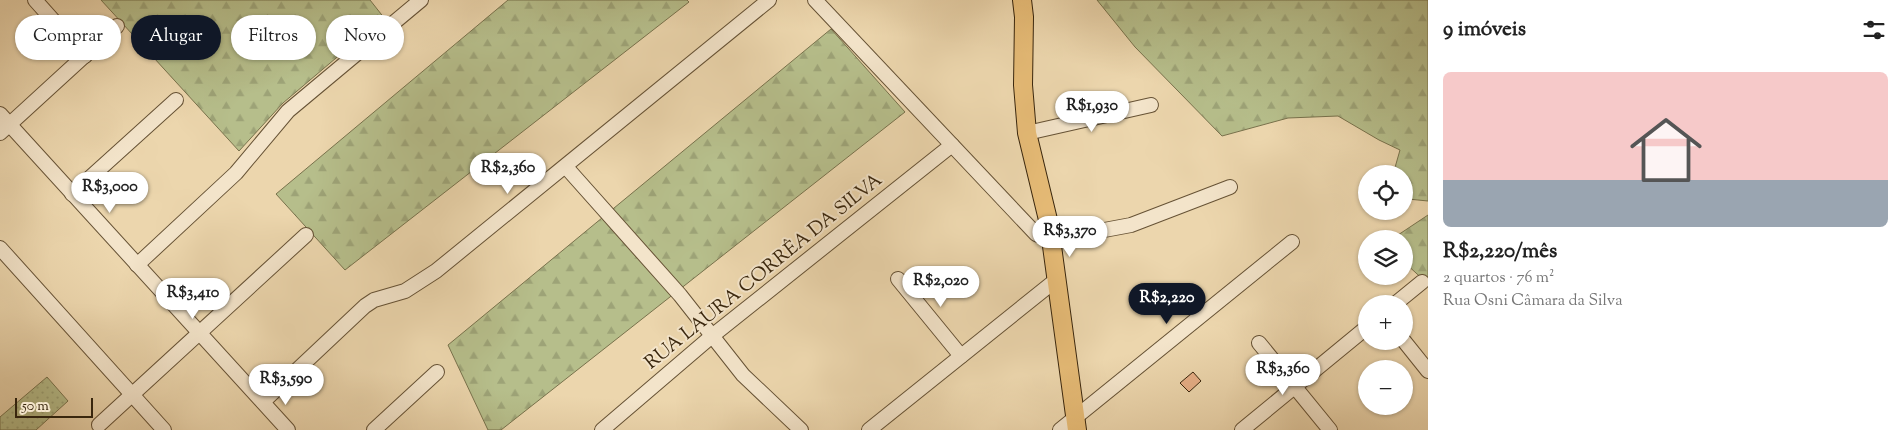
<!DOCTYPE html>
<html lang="pt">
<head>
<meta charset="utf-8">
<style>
	:root { --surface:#fff; --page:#f6f6f6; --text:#222; --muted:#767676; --accent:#111827 }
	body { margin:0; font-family:"Sorts Mill Goudy",serif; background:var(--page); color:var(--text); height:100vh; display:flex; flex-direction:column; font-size:19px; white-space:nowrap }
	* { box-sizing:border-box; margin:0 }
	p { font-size:16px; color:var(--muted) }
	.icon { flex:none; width:28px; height:28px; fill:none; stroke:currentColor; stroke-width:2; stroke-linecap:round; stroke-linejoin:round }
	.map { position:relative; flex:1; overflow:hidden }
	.details { display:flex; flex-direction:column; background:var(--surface); width:475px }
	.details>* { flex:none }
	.hud { position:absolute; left:15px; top:15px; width:475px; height:45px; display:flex; gap:10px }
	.tools { position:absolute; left:1358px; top:165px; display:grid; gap:10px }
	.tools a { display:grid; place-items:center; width:55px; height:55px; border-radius:50%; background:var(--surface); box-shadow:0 1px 4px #0004; font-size:25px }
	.scale { position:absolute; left:15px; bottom:12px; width:78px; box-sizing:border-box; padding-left:5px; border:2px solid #39260d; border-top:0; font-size:14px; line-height:18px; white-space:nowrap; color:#39260d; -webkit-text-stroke:4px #f3e4ca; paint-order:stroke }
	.price { position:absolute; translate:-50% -42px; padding:0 11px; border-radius:18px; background:#fff; color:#222; font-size:16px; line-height:32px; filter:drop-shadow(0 1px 2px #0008) }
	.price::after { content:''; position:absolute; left:50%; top:30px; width:15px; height:11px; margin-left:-8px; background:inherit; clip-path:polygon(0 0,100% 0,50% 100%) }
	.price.selected { background:var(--accent); color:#fff }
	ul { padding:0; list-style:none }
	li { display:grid; align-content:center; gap:10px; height:265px; padding:0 15px }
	li span { display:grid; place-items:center; height:155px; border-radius:8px; color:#555 }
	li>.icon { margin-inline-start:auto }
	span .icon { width:90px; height:90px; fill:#fffc; stroke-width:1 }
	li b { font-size:21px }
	h2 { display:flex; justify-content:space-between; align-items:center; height:60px; padding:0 15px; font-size:21px }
	.pill { padding:0 18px; border-radius:22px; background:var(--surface); box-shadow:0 1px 4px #0004; font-size:18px; line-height:45px }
	.pill.selected { background:var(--accent); color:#fff }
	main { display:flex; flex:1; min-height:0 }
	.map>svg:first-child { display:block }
</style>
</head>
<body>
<main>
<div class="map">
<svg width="1428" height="430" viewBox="0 0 1428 430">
	<defs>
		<pattern id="grass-dots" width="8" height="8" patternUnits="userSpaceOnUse" patternTransform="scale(1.25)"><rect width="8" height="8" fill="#b6be8b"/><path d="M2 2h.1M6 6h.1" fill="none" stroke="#9da377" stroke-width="1.8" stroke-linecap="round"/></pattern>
		<pattern id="forest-firs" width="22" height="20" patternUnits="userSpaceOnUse" patternTransform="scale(1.25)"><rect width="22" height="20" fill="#b6be8b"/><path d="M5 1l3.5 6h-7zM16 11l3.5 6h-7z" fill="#9da377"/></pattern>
	</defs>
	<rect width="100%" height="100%" fill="#ecd6ad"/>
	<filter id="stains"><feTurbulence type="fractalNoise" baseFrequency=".004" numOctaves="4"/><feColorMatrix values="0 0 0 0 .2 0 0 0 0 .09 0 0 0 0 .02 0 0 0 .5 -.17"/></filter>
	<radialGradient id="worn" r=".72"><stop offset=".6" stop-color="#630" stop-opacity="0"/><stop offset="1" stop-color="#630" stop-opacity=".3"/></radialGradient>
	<path fill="url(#grass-dots)" stroke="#78724c" d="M47,377L68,401L36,430H0V417Z"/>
	<g fill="url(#forest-firs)" stroke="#78724c">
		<path d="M101,0H370L385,19L369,30L283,103L239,151Z"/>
		<path d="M508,0H687L689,2L345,270L276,194Z"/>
		<path d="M1097,0H1428V201L1408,199L1404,191V174H1395L1394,171L1400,150L1379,140L1338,116L1288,118L1222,136L1135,47Z"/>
		<path d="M831,29L905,112L501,430H488L448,345Z"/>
		<path d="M1428,215V284L1404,262V239H1392Z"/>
	</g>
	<path fill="#e6af87" stroke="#39260d" d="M1193,372L1201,381L1189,392L1180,383Z"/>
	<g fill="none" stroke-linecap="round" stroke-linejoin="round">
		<defs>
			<g id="minor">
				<path d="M35,0L85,56"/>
				<path d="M815,0L1036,234L1051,240L1131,225L1230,187"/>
				<path d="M0,114L288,430"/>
				<path d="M0,133L117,26"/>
				<path d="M1027,133L1151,105"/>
				<path d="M566,167L680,295L743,375L801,430"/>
				<path d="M72,194L176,100"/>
				<path d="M0,248L164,430"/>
				<path d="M137,265L236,173L288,111L421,0"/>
				<path d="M898,279L961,356"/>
				<path d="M1395,304L1422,282"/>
				<path d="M1404,341L1428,371"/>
				<path d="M1259,343L1330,430"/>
				<path d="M263,402L365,306L374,300L405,291L436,271L769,0"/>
				<path d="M99,425L306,235"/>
				<path d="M374,430L437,372"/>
				<path d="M602,430L712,336L952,145"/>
				<path d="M869,430L1056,280"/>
				<path d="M1060,430L1292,242"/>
				<path d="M1242,430L1366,328"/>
			</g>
			<path id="major" d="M1022,0L1024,17L1023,85L1027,133L1049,224L1077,430"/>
		</defs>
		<use href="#minor" stroke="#665235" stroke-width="16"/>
		<use href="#major" stroke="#39260d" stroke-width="20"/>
		<use href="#minor" stroke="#f3e4ca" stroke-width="14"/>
		<use href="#major" stroke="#e6bb76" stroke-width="18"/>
	</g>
	<g text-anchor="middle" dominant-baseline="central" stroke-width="4" stroke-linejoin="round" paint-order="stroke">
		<g font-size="19" fill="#39260d" stroke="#f3e4ca">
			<text transform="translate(764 272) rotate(-39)">RUA LAURA CORRÊA DA SILVA</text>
		</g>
	</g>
	<rect width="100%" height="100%" filter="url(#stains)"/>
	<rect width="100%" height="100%" fill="url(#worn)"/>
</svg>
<div class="tools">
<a><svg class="icon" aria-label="locate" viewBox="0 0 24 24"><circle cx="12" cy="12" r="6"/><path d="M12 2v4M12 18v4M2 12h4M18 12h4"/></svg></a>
<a><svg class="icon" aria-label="layers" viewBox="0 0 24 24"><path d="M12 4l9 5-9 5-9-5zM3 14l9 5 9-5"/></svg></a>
<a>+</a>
<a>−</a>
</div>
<div class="scale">50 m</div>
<b class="price" style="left:1092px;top:133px">R$1,930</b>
<b class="price" style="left:508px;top:195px">R$2,360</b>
<b class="price" style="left:110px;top:214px">R$3,000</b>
<b class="price" style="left:1070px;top:258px">R$3,370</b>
<b class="price" style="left:941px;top:308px">R$2,020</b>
<b class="price" style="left:193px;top:320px">R$3,410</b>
<b class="price selected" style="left:1167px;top:325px">R$2,220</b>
<b class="price" style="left:1283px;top:396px">R$3,360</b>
<b class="price" style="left:286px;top:406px">R$3,590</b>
<div class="hud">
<a class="pill">Comprar</a>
<a class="pill selected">Alugar</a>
<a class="pill">Filtros</a>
<a class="pill">Novo</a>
</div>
</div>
<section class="details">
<h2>9 imóveis<svg class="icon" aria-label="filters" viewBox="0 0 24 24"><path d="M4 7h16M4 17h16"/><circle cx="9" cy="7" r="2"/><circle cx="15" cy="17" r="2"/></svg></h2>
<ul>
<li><span style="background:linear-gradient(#f6c9c9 70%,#9aa5b1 0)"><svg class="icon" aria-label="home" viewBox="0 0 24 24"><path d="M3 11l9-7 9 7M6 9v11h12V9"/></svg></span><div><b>R$2,220/mês</b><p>2 quartos · 76 m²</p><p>Rua Osni Câmara da Silva</p></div></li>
</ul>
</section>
</main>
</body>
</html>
